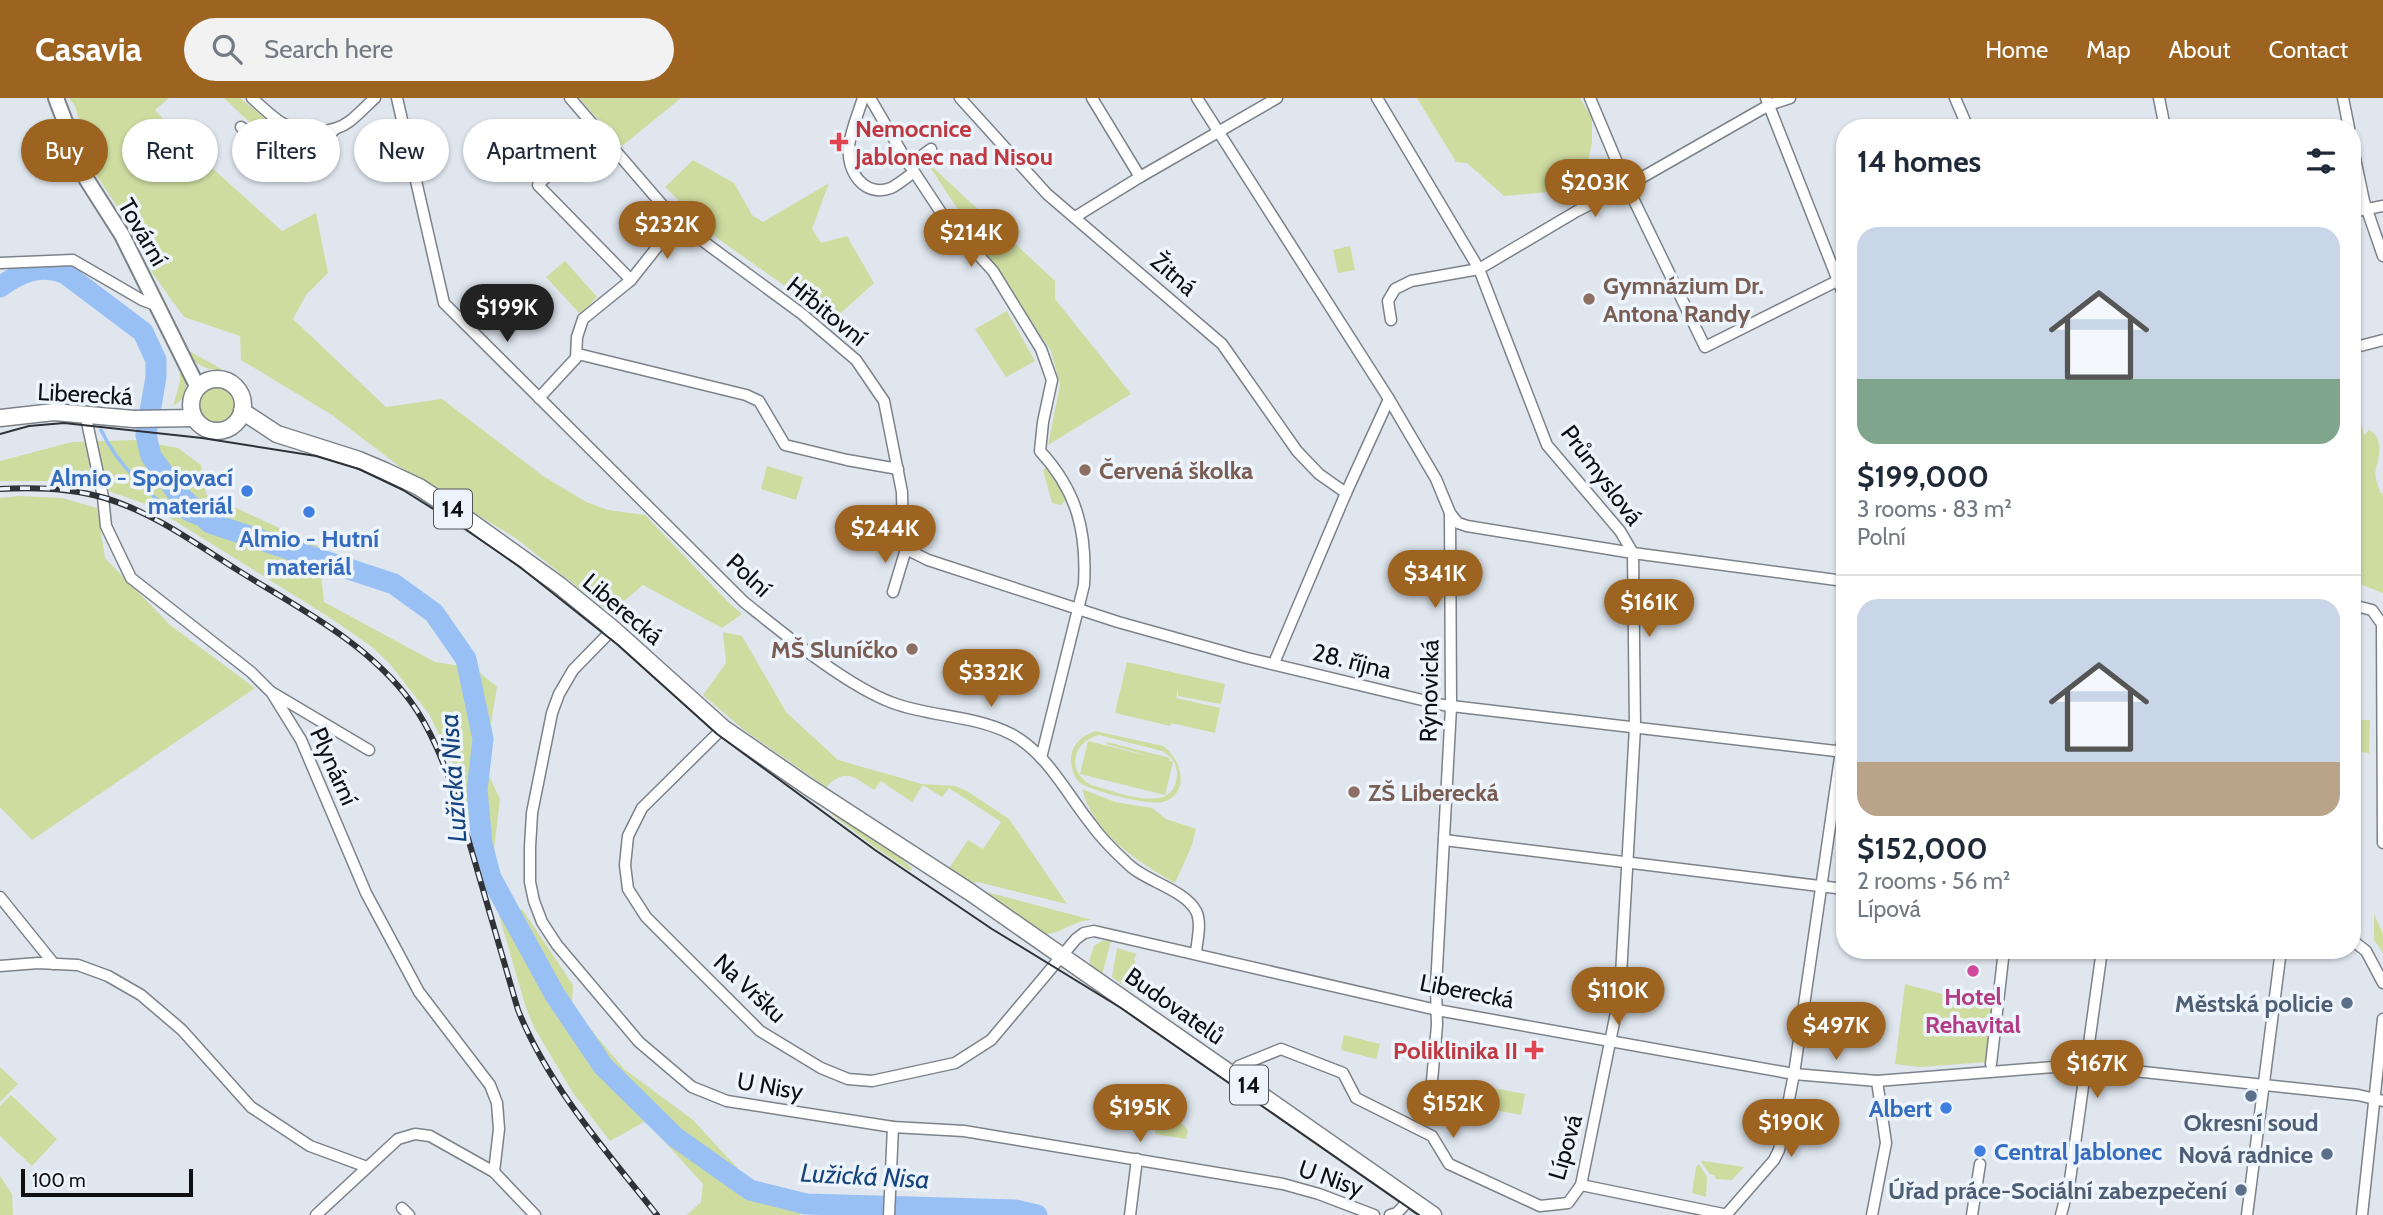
<!DOCTYPE html>
<html lang="en">
<head>
<meta charset="utf-8">
<style>
	:root { --surface:#fff; --page:#f2f2f3; --text:#1f2937; --muted:#747a83; --line:#e0e1e3; --accent:#9c6420 }
	body { margin:0; font-family:Cabin,sans-serif; background:var(--page); color:var(--text); height:100vh; display:flex; flex-direction:column; font-size:26px; white-space:nowrap }
	* { box-sizing:border-box; margin:0 }
	p { font-size:23px; color:var(--muted) }
	.icon { flex:none; width:38px; height:38px; fill:none; stroke:currentColor; stroke-width:2; stroke-linecap:round; stroke-linejoin:round }
	.map { position:relative; flex:1; overflow:hidden }
	.drawer { position:absolute; left:1836px; top:21px; width:525px; height:840px; display:flex; flex-direction:column; background:var(--surface); border-radius:28px; box-shadow:0 2px 5px #0004 }
	.drawer>* { flex:none }
	.hud { position:absolute; left:21px; top:21px; width:665px; height:63px; display:flex; gap:14px }
	.scale { position:absolute; left:21px; bottom:18px; width:172px; box-sizing:border-box; padding-left:7px; border:4px solid #0d0f12; border-top:0; font-size:19px; line-height:24px; white-space:nowrap; color:#0d0f12; -webkit-text-stroke:5px #edf4fb; paint-order:stroke }
	.price { position:absolute; translate:-50% -60px; padding:0 16px; border-radius:24px; background:var(--accent); color:#fff; font-size:23px; line-height:46px; filter:drop-shadow(0 2px 4px #0008) }
	.price::after { content:''; position:absolute; left:50%; top:42px; width:21px; height:16px; margin-left:-10px; background:inherit; clip-path:polygon(0 0,100% 0,50% 100%) }
	.price.active { background:#222; color:#fff }
	ul { padding:0; list-style:none }
	li { display:grid; align-content:center; gap:14px; height:371px; padding:0 21px }
	li+li { border-top:2px solid var(--line) }
	li span { display:grid; place-items:center; height:217px; border-radius:21px; color:#555 }
	li>.icon { margin-inline-start:auto }
	span .icon { width:126px; height:126px; fill:#fffc; stroke-width:1 }
	li b { font-size:30px }
	h2 { display:flex; justify-content:space-between; align-items:center; height:84px; padding:0 21px; font-size:30px }
	.pill { padding:0 24px; border-radius:32px; background:var(--surface); box-shadow:0 2px 5px #0004; font-size:24px; line-height:63px }
	.pill.active { background:var(--accent); color:#fff }
	header { display:flex; align-items:center; gap:42px; box-sizing:border-box; height:98px; padding:0 35px; background:var(--accent); color:#fff }
	header strong { font-size:33px }
	nav { display:flex; gap:38px; margin-inline-start:auto; font-size:24px }
	.search { width:490px; height:63px; background:var(--page); display:flex; align-items:center; gap:18px; box-sizing:border-box; padding:0 24px; border-radius:38px; color:var(--muted); font-size:26px }
	.map>svg:first-child { display:block }
</style>
</head>
<body>
<header>
<strong>Casavia</strong>
<div class="search"><svg class="icon" aria-label="search" viewBox="0 0 24 24"><circle cx="10" cy="10" r="6"/><path d="M15 15l6 6"/></svg>Search here</div>
<nav><a>Home</a><a>Map</a><a>About</a><a>Contact</a></nav>
</header>
<div class="map">
<svg width="2383" height="1117" viewBox="0 0 2383 1117">
	<rect width="100%" height="100%" fill="#dfe6ee"/>
	<g fill="#cedca0" fill-rule="evenodd">
		<path d="M69,0H169L155,12L191,51L282,133L316,115L328,175L306,197L293,221L386,309L442,301L543,378L586,404L608,412L645,417L730,506L742,516L722,530L643,487L610,515L517,441L400,369L332,317L241,262L240,238L184,219L153,176L139,142L95,75L75,8Z"/>
		<path d="M224,0H240L281,33L296,37L290,51L276,49Z"/>
		<path d="M579,0H681L622,48Z"/>
		<path d="M1417,0H1580L1592,20V44L1584,84L1570,92L1504,98L1467,65L1456,64Z"/>
		<path d="M693,62L734,85L752,117L763,124L829,85L812,131L821,145L847,138L874,185L833,222L717,140L665,89Z"/>
		<path d="M926,63L1055,183V201L1131,296L1048,347L1060,287L1051,253Z"/>
		<path d="M1350,148L1355,172L1338,175L1333,152Z"/>
		<path d="M565,163L597,199L580,216L546,179Z"/>
		<path d="M1007,213L1035,263L1006,279L975,231Z"/>
		<path d="M186,251L223,272C207,273 192,266 186,251Z"/>
		<path d="M180,269C188,285 191,297 173,308L180,283Z"/>
		<circle cx="217" cy="306" r="19"/>
		<path d="M2352,289L2364,337L2369,332C2383,339 2380,356 2376,371C2374,378 2378,387 2380,394L2383,396V495L2352,483Z"/>
		<path d="M135,342L178,350L201,367L206,396L318,448L324,504L435,564L474,570L497,589L484,667L500,701L492,769L516,815L522,811L573,887L572,909L624,971L693,1022L752,1086L758,1089L809,1100L800,1117H687L701,1104L703,1086L646,1023L610,1043L573,995L535,931L526,910L464,697L452,663L429,616L390,566L372,549L329,519L151,408L103,391L64,383H0V363L72,344Z"/>
		<path d="M767,368L803,379L796,402L761,391Z"/>
		<path d="M1047,369C1056,378 1064,391 1065,403L1061,407L1052,405L1043,372Z"/>
		<path d="M19,398L62,400L97,410L105,460L170,527L255,590L32,742L0,709V400Z"/>
		<path d="M723,534L742,538L786,614L838,662L922,686L955,688L967,693L1009,721L1067,806L978,784L971,785L949,770L968,742L983,751L1001,724L949,690L942,699L923,687L912,704L881,683L874,692C854,679 846,669 826,689L744,632L703,597L726,565Z"/>
		<path d="M1127,564L1225,586L1221,606L1178,598V592L1176,600L1220,610L1215,635L1171,625L1170,628L1115,615Z"/>
		<path d="M2352,622H2370L2369,655L2352,653Z"/>
		<path d="M1095,633L1163,648C1183,662 1190,696 1163,704C1151,708 1089,693 1079,684C1073,678 1071,668 1071,659C1073,645 1082,638 1095,633ZM1099,637L1162,653C1171,658 1176,664 1177,674C1178,721 1116,693 1091,687C1066,673 1072,644 1099,637Z"/>
		<path d="M1088,643L1160,661L1106,646L1107,644L1170,660L1169,663L1173,664L1165,697L1080,676Z"/>
		<path d="M1082,691L1115,704L1152,710L1166,721L1196,731L1192,747L1175,785C1138,764 1093,735 1082,691Z"/>
		<path d="M834,714L878,741L912,770L910,773L876,750L831,716Z"/>
		<path d="M979,792L1092,822C1073,822 1061,837 1043,836Z"/>
		<path d="M2374,816L2383,836V855L2374,842Z"/>
		<path d="M1102,843H1111L1102,877L1092,868L1089,863L1094,848Z"/>
		<path d="M1117,850L1137,856L1134,860L1136,868L1129,872L1133,887L1130,892L1112,879Z"/>
		<path d="M1905,886L1994,910L1987,964L1920,969L1895,966Z"/>
		<path d="M1344,937L1380,946L1376,961L1341,952Z"/>
		<path d="M0,969L18,986L0,1004Z"/>
		<path d="M1488,989L1525,996L1521,1017L1484,1010Z"/>
		<path d="M11,997L57,1041L32,1068L0,1038V1008Z"/>
		<path d="M1157,1021L1180,1024L1188,1032L1186,1041L1155,1036Z"/>
		<path d="M1704,1063L1744,1069L1732,1082L1716,1081L1714,1077L1710,1076L1701,1064Z"/>
		<path d="M1699,1066L1707,1079L1706,1099L1692,1095L1696,1069Z"/>
		<path d="M0,1078L12,1096L13,1117H0Z"/>
	</g>
	<g fill="none" stroke-linecap="round" stroke-linejoin="round">
		<path stroke="#98c0f5" stroke-width="3.5" d="M101,332C116,364 153,404 186,421C199,428 218,430 233,433"/>
		<path stroke="#98c0f5" stroke-width="21" d="M0,189C20,174 42,165 66,176L143,234L156,262V279L146,337L151,358L178,396L210,425L394,486L434,515L466,561L483,641L477,692L482,746L491,780L555,897L603,968L675,1039L750,1092L806,1106L1015,1112L1037,1117"/>
		<defs>
			<g id="street">
				<path d="M252,0C261,8 271,18 282,25C302,36 332,37 350,23C359,16 367,7 375,0"/>
				<path d="M397,0L444,205L744,504C784,536 847,588 893,605C931,619 974,617 1011,636C1046,654 1067,696 1091,726C1101,740 1114,753 1127,765C1144,783 1184,791 1196,813C1202,825 1197,842 1196,855"/>
				<path d="M570,0L677,124L802,216L856,262L884,303L902,394L903,441L906,451L893,494"/>
				<path d="M863,0C858,16 851,32 849,48C846,73 864,100 891,90C899,86 907,79 914,74"/>
				<path d="M870,0L905,60L944,119L993,173L1041,251L1052,282L1043,324L1040,353C1077,393 1087,433 1084,487L1041,660"/>
				<path d="M960,0L1047,96L1222,246L1297,353L1319,376L1346,395"/>
				<path d="M1092,0L1140,79"/>
				<path d="M1197,0L1389,301L1436,381L1450,415L1451,609L1436,889L1437,927L1430,1005"/>
				<path d="M1590,0L1627,88L1705,249L1839,182"/>
				<path d="M1766,0L1844,198"/>
				<path d="M1955,0L1968,30"/>
				<path d="M2159,0L2165,30"/>
				<path d="M2343,0L2349,30"/>
				<path d="M241,29C278,57 298,70 334,32"/>
				<path d="M596,31L538,87L631,182"/>
				<path d="M2352,46L2364,103L2383,158"/>
				<path d="M909,67L931,51"/>
				<path d="M2352,114L2383,108"/>
				<path d="M1075,119L1140,79L1277,0"/>
				<path d="M0,165L73,162L142,202L158,208"/>
				<path d="M1391,222L1388,203L1395,191L1411,183L1479,171L1577,113L1627,88L1769,7L1790,0"/>
				<path d="M2352,250L2383,242"/>
				<path d="M578,256L746,297L759,303L785,347L847,362L898,371"/>
				<path d="M539,300L576,260L577,239L583,221L631,182L677,124"/>
				<path d="M85,315L103,399L106,428L131,480L251,574L272,595L301,642L366,795L419,894L490,987L497,1005L499,1031L494,1074"/>
				<path d="M1450,415L1458,425L1467,428L1633,455L1844,483"/>
				<path d="M906,451L928,462L1118,524L1247,560L1443,607L1844,654"/>
				<path d="M2352,507L2372,512L2382,526L2383,745"/>
				<path d="M613,531L573,572L559,596L552,615L532,715L530,749V784L534,803L542,824L557,847L639,944L692,989L727,1003L893,1029L964,1033L1283,1086L1319,1096L1374,1117"/>
				<path d="M1274,565L1346,395L1389,301"/>
				<path d="M273,595L369,652"/>
				<path d="M723,630L642,710L628,738L625,767L628,791L646,819L760,933L821,970L848,981L872,983L955,965L991,942L1076,841L1084,835L1094,833L1437,912L1794,976L1877,983L2078,967L2358,997L2383,1003"/>
				<path d="M1444,742L1844,791"/>
				<path d="M0,799L54,866"/>
				<path d="M2352,842L2366,853L2383,885"/>
				<path d="M0,868L38,865L78,867L108,878L141,897L182,932L251,1009L310,1048L367,1069"/>
				<path d="M1991,966L2004,852"/>
				<path d="M1232,975L1239,968L1281,951L1343,975L1356,1000L1432,1038L1449,1066L1540,1108L1568,1105L1581,1087L1620,895L1635,629L1633,455L1620,433L1547,347L1479,171L1377,0"/>
				<path d="M1581,1087L1728,1117"/>
				<path d="M402,1110L409,1117"/>
				<path d="M316,1117L398,1041L415,1036L430,1038L494,1074L535,1117"/>
				<path d="M889,1117L893,1029"/>
				<path d="M1130,1117L1137,1061"/>
				<path d="M1390,1117L1397,1115L1411,1100"/>
				<path d="M1726,1117L1774,1062L1779,1052L1794,976L1844,632"/>
				<path d="M1872,1117L1886,1045L1877,983"/>
				<path d="M1972,1117L1980,1066"/>
				<path d="M2061,1117L2070,1082L2102,852"/>
				<path d="M2247,1117L2281,852"/>
				<path d="M2362,1117L2383,921"/>
			</g>
			<path id="secondary" d="M56,0L87,82L122,137L197,288"/>
			<g id="primary">
				<circle cx="217" cy="307" r="26"/>
				<path d="M242,313L277,336L359,362L385,373L419,389L460,416L559,487L613,531L723,630L807,688L970,794L1433,1117"/>
				<path d="M0,320L54,314L134,321L193,320"/>
			</g>
		</defs>
		<use href="#street" stroke="#7c8289" stroke-width="13"/>
		<use href="#secondary" stroke="#7c8289" stroke-width="18"/>
		<use href="#primary" stroke="#7c8289" stroke-width="19"/>
		<use href="#street" stroke="#fff" stroke-width="10"/>
		<use href="#secondary" stroke="#fff" stroke-width="14"/>
		<use href="#primary" stroke="#fff" stroke-width="16"/>
		<path stroke="#2f3236" stroke-width="2" d="M0,336L29,328L64,325L202,340L316,358L359,371L403,392L459,427L520,469L618,547L717,636L875,752L992,831L1121,910L1419,1117"/>
		<defs>
			<path id="rail" d="M0,391C35,389 71,390 105,400C154,415 196,446 239,473C300,511 368,545 411,604C432,633 444,666 456,699L518,912C549,989 606,1053 657,1117"/>
		</defs>
		<use href="#rail" stroke="#2f3236" stroke-width="6"/>
		<use href="#rail" stroke="#edf4fb" stroke-width="3.5" stroke-dasharray="10" stroke-linecap="butt"/>
	</g>
	<g fill="#e0444e" stroke="#edf4fb" stroke-width="2.5">
		<path d="M835.5 33.5h7v7h7v7h-7v7h-7v-7h-7v-7h7z"/>
		<path d="M1530.5 941.5h7v7h7v7h-7v7h-7v-7h-7v-7h7z"/>
	</g>
	<g fill="#8d6e63" stroke="#edf4fb" stroke-width="2.5">
		<circle cx="1589" cy="201" r="7"/>
		<circle cx="1085" cy="372" r="7"/>
		<circle cx="912" cy="551" r="7"/>
		<circle cx="1354" cy="694" r="7"/>
	</g>
	<g fill="#3f7fe0" stroke="#edf4fb" stroke-width="2.5">
		<circle cx="247" cy="393" r="7"/>
		<circle cx="309" cy="414" r="7"/>
		<circle cx="1946" cy="1010" r="7"/>
		<circle cx="1980" cy="1053" r="7"/>
	</g>
	<circle fill="#d1479c" stroke="#edf4fb" stroke-width="2.5" cx="1973" cy="873" r="7"/>
	<g fill="#5c6f8a" stroke="#edf4fb" stroke-width="2.5">
		<circle cx="2347" cy="905" r="7"/>
		<circle cx="2251" cy="998" r="7"/>
		<circle cx="2327" cy="1056" r="7"/>
		<circle cx="2241" cy="1092" r="7"/>
	</g>
	<g text-anchor="middle" dominant-baseline="central" stroke-width="7" stroke-linejoin="round" paint-order="stroke">
		<g fill="#edf4fb" stroke="#505458" stroke-width="2">
			<rect x="434" y="391.5" width="38" height="39" rx="5"/>
			<rect x="1230" y="967.5" width="38" height="39" rx="5"/>
		</g>
		<g font-size="23" font-weight="bold" fill="#0d0f12">
			<text x="453" y="411">14</text>
			<text x="1249" y="987">14</text>
		</g>
		<g font-size="24" font-weight="bold" fill="#be3a42" stroke="#edf4fb" text-anchor="start">
			<text x="855" y="30">Nemocnice<tspan x="855" dy="28">Jablonec nad Nisou</tspan></text>
			<text x="1518" y="952" text-anchor="end">Poliklinika II</text>
		</g>
		<g font-size="24" fill="#0d0f12" stroke="#edf4fb">
			<text transform="translate(143 134) rotate(60)">Tovární</text>
			<text transform="translate(1174 176) rotate(41)">Žitná</text>
			<text transform="translate(827 213) rotate(39)">Hřbitovní</text>
			<text transform="translate(85 296) rotate(3)">Liberecká</text>
			<text transform="translate(1602 377) rotate(53)">Průmyslová</text>
			<text transform="translate(749 477) rotate(43)">Polní</text>
			<text transform="translate(623 511) rotate(40)">Liberecká</text>
			<text transform="translate(1352 563) rotate(14)">28. října</text>
			<text transform="translate(1429 593) rotate(-89)">Rýnovická</text>
			<text transform="translate(334 668) rotate(66)">Plynární</text>
			<text transform="translate(750 890) rotate(43)">Na Vršku</text>
			<text transform="translate(1467 893) rotate(11)">Liberecká</text>
			<text transform="translate(1175 908) rotate(35)">Budovatelů</text>
			<text transform="translate(770 988) rotate(10)">U Nisy</text>
			<text transform="translate(1565 1049) rotate(-74)">Lípová</text>
			<text transform="translate(1331 1080) rotate(19)">U Nisy</text>
		</g>
		<g font-size="24" font-weight="bold" fill="#785e54" stroke="#edf4fb" text-anchor="start">
			<text x="1603" y="187">Gymnázium Dr.<tspan x="1603" dy="28">Antona Randy</tspan></text>
			<text x="1099" y="372">Červená školka</text>
			<text x="898" y="551" text-anchor="end">MŠ Sluníčko</text>
			<text x="1368" y="694">ZŠ Liberecká</text>
		</g>
		<g font-size="24" font-weight="bold" fill="#366cbe" stroke="#edf4fb" text-anchor="end">
			<text x="233" y="379">Almio - Spojovací<tspan x="233" dy="28">materiál</tspan></text>
			<text x="309" y="440" text-anchor="middle">Almio - Hutní<tspan x="309" dy="28">materiál</tspan></text>
			<text x="1932" y="1010">Albert</text>
			<text x="1994" y="1053" text-anchor="start">Central Jablonec</text>
		</g>
		<g font-size="24" font-weight="bold" fill="#b23c85" stroke="#edf4fb">
			<text x="1973" y="898">Hotel<tspan x="1973" dy="28">Rehavital</tspan></text>
		</g>
		<g font-size="24" font-weight="bold" fill="#4e5e75" stroke="#edf4fb" text-anchor="end">
			<text x="2333" y="905">Městská policie</text>
			<text x="2251" y="1024" text-anchor="middle">Okresní soud</text>
			<text x="2313" y="1056">Nová radnice</text>
			<text x="2227" y="1092">Úřad práce-Sociální zabezpečení</text>
		</g>
		<g font-size="26" font-style="italic" fill="#14437e" stroke="#edf4fb">
			<text transform="translate(453 680) rotate(-94)">Lužická Nisa</text>
			<text transform="translate(865 1078) rotate(3)">Lužická Nisa</text>
		</g>
	</g>
</svg>
<div class="scale">100 m</div>
<b class="price" style="left:1595px;top:121px">$203K</b>
<b class="price" style="left:667px;top:163px">$232K</b>
<b class="price" style="left:971px;top:171px">$214K</b>
<b class="price active" style="left:507px;top:246px">$199K</b>
<b class="price" style="left:885px;top:467px">$244K</b>
<b class="price" style="left:1435px;top:512px">$341K</b>
<b class="price" style="left:1649px;top:541px">$161K</b>
<b class="price" style="left:991px;top:611px">$332K</b>
<b class="price" style="left:1618px;top:929px">$110K</b>
<b class="price" style="left:1836px;top:964px">$497K</b>
<b class="price" style="left:2097px;top:1002px">$167K</b>
<b class="price" style="left:1453px;top:1042px">$152K</b>
<b class="price" style="left:1140px;top:1046px">$195K</b>
<b class="price" style="left:1791px;top:1061px">$190K</b>
<div class="hud">
<a class="pill active">Buy</a>
<a class="pill">Rent</a>
<a class="pill">Filters</a>
<a class="pill">New</a>
<a class="pill">Apartment</a>
</div>
<section class="drawer">
<h2>14 homes<svg class="icon" aria-label="filters" viewBox="0 0 24 24"><path d="M4 7h16M4 17h16"/><circle cx="9" cy="7" r="2"/><circle cx="15" cy="17" r="2"/></svg></h2>
<ul>
<li><span style="background:linear-gradient(#c9d6e8 70%,#7fa58c 0)"><svg class="icon" aria-label="home" viewBox="0 0 24 24"><path d="M3 11l9-7 9 7M6 9v11h12V9"/></svg></span><div><b>$199,000</b><p>3 rooms · 83 m²</p><p>Polní</p></div></li>
<li><span style="background:linear-gradient(#c9d6e8 75%,#b9a48a 0)"><svg class="icon" aria-label="home" viewBox="0 0 24 24"><path d="M3 11l9-7 9 7M6 9v11h12V9"/></svg></span><div><b>$152,000</b><p>2 rooms · 56 m²</p><p>Lípová</p></div></li>
</ul>
</section>
</div>
</body>
</html>
